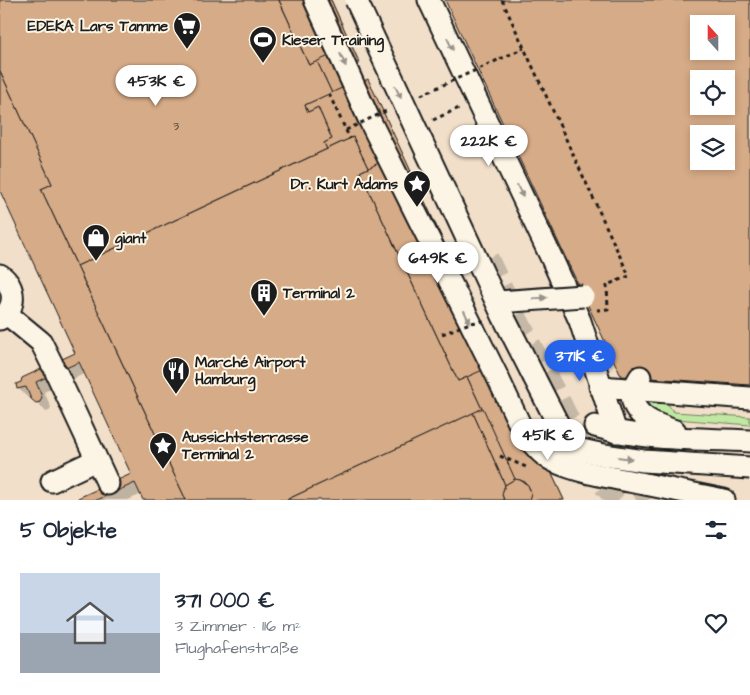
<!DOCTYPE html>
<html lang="de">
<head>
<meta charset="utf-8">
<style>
	:root { --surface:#fff; --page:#f2f2f3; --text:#1f2937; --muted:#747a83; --line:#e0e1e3; --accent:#2563eb }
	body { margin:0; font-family:"Architects Daughter",sans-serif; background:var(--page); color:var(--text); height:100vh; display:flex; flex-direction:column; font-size:19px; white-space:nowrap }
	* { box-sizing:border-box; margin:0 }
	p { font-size:16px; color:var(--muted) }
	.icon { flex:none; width:28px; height:28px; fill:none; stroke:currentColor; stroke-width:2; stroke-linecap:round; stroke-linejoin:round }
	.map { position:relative; height:500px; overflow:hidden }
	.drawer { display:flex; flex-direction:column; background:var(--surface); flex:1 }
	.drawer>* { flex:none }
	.needle { width:32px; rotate:339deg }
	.controls { position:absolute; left:690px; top:15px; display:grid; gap:10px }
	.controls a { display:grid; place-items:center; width:45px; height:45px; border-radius:0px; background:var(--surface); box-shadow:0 2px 8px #0003; font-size:25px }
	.price { position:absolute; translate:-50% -42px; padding:0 11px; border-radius:18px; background:#fff; color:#222; font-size:16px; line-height:32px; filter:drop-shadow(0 1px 2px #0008) }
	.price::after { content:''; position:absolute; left:50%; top:30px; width:15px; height:11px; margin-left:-8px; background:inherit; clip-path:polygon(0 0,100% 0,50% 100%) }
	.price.active { background:var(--accent); color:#fff }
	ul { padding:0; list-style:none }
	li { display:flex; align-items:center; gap:15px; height:125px; padding:0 20px }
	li+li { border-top:1px solid var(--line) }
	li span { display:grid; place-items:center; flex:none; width:140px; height:100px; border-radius:0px; color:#555 }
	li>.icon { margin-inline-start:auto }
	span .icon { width:60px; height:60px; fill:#fffc; stroke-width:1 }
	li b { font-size:21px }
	h2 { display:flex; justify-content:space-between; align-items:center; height:60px; padding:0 20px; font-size:21px }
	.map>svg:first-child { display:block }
</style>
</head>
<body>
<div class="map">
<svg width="750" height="500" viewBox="0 0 750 500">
	<rect width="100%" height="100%" fill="#f1dfc9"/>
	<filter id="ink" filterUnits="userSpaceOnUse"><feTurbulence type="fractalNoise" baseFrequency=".02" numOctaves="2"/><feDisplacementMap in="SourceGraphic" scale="10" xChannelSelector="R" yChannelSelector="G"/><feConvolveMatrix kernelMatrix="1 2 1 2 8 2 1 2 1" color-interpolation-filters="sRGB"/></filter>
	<g filter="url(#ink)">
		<path fill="#c1e8a3" stroke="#6e8260" d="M648,401L666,402L674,412L750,417V425L663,418L654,412L648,403Z"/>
		<g fill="#0003" fill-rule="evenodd">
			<path d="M0,0H332L361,64L353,68L363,76L358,85L368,81L370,83L565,500H144L142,494L128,500H80L133,475L86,373L44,392L51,407L49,411L46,412L32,397L28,398L18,388L77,354L0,188Z"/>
			<path d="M447,0H750V389L627,381L622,376ZM699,24H726V51H699ZM699,79H726V106H699ZM699,134H726V161H699Z"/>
		</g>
		<g fill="#d6ab87" stroke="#1c1c1c" fill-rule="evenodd">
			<path d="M0,0H279L309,65L317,61L332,93L305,105L308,112L318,107L332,139L324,143L327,149L77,266L41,189L52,184L0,71Z"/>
			<path d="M279,0H331L359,62L351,66L361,72V76L357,81L332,93L317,61L309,65Z"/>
			<path d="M279,0H314L338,52L309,65Z"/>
			<path d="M445,0H750V385L621,376ZM699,24H726V51H699ZM699,79H726V106H699ZM699,134H726V161H699Z"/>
			<path d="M0,71L52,184L41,189L186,500H143L135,483L97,500H78V498L131,474L79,362L36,382L42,397L40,402L36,403L31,399L26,387L17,389L16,384L21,382L22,378L75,353L0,191Z"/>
			<path d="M368,79L534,436L564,500H529L530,489L525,482L520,480L513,479L505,485L473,413L482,409L467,377L458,381L360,172L368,168L353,137L327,149L324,143L332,139L318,107L308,112L305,105L357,81L358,84Z"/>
			<path d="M353,137L368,168L360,172L458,381L467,377L482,409L286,500H186L77,266Z"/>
			<path d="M389,158L487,368L458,381L360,172Z"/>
			<path d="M483,408L515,479L505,485L473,413Z"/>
			<path d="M473,413L505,485L502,494L504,500H286Z"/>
			<path d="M515,479L520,480L528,485L531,493L529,500H504L502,494L505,485Z"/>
		</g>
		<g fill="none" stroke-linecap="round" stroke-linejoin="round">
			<g stroke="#c6b8a6" stroke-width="21" stroke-dasharray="21 11" stroke-linecap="butt">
				<path d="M488,258C512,309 538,359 564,409C582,445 585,474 619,500"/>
				<path d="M616,432L631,469L648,500"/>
			</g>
			<defs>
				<g id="minor">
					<path d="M315,0L369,119L497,376L521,427L528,438"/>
					<path d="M429,0L552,259L580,321L616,432"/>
					<path d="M0,275C16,287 17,308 0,319"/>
					<path d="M7,314L41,342L52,364"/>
					<path d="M56,372L108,484"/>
					<path d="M534,377L558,424L577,449"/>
					<path d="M640,377C637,383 632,389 632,395C633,418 658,425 675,431"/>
					<path d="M600,387L750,398"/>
					<path d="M595,426C645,441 699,438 750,441"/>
					<path d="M52,481L96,460"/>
					<path d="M645,484L724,500"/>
				</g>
			</defs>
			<use href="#minor" stroke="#1c1c1c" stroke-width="25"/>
			<g stroke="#1c1c1c" stroke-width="3" stroke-dasharray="4 4" stroke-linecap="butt">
				<path d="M502,0L629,276L607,285"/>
				<path d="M500,59L524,48"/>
				<path d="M329,94L350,139"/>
				<path d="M433,120L459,108"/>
			</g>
			<use href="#minor" stroke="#fcf5e5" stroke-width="21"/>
			<defs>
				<g id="minor-bridge">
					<path d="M356,0L503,316L534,377"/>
					<path d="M497,302L583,296"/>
					<path d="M528,438L604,455L644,461L750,468"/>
					<path d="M528,438C533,444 538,450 544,455C564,471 619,479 645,484"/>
				</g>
			</defs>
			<use href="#minor-bridge" stroke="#1c1c1c" stroke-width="25" stroke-linecap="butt"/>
			<g stroke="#1c1c1c" stroke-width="3" stroke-dasharray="4 4" stroke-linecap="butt">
				<path d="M421,95L500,59"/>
				<path d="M346,130L386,111"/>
				<path d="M597,310L608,309L607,285"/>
				<path d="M442,334L470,323L484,321"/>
				<path d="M500,456L526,467"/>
			</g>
			<use href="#minor-bridge" stroke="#fcf5e5" stroke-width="21"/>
		</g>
		<defs><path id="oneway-solid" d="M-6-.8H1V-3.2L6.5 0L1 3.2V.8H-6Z" transform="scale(1.25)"/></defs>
		<g fill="#97938b">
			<use href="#oneway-solid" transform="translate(450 44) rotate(65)"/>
			<use href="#oneway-solid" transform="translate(343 60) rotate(66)"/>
			<use href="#oneway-solid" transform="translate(398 92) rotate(65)"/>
			<use href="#oneway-solid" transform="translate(520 191) rotate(65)"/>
			<use href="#oneway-solid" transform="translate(540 298) rotate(-4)"/>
			<use href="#oneway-solid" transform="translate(467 317) rotate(64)"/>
			<use href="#oneway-solid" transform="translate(625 458) rotate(8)"/>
		</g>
	</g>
	<defs>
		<symbol id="supermarket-pin" viewBox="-11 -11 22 30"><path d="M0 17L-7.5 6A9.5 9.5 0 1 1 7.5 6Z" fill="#1c1c1c" stroke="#fcf5e5"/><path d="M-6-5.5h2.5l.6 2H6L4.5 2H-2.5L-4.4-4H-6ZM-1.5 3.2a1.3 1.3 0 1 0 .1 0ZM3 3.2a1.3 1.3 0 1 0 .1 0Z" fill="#fff"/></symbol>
		<symbol id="stadium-pin" viewBox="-11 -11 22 30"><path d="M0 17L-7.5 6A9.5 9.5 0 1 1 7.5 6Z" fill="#1c1c1c" stroke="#fcf5e5"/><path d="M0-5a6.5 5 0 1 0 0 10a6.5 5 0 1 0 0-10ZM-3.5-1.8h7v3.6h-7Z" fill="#fff"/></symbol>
		<symbol id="sight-pin" viewBox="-11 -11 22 30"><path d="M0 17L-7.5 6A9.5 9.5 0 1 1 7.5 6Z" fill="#1c1c1c" stroke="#fcf5e5"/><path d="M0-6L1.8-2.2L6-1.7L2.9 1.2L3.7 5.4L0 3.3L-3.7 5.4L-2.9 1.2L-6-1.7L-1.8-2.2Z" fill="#fff"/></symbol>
		<symbol id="shop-pin" viewBox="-11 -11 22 30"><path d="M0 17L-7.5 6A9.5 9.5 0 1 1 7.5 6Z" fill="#1c1c1c" stroke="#fcf5e5"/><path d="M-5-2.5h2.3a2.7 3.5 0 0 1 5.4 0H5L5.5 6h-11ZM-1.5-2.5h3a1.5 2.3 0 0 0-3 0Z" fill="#fff"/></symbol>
		<symbol id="building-pin" viewBox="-11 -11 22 30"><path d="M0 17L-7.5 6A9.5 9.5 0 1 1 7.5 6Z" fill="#1c1c1c" stroke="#fcf5e5"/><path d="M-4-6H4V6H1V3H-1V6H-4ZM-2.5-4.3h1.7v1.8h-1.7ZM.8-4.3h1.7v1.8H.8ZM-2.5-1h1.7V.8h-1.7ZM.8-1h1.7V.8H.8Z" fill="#fff"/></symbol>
		<symbol id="restaurant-pin" viewBox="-11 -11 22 30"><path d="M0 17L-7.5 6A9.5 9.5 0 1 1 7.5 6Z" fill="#1c1c1c" stroke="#fcf5e5"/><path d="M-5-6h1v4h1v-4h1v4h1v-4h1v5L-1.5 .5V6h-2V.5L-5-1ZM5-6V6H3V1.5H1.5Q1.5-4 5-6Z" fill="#fff"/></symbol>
	</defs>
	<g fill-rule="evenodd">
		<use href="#supermarket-pin" x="171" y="10" width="32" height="43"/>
		<use href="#stadium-pin" x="247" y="24" width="32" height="43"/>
		<use href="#sight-pin" x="401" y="168" width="32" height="43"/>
		<use href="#shop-pin" x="80" y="222" width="32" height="43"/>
		<use href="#building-pin" x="248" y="277" width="32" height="43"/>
		<use href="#restaurant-pin" x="160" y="355" width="32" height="43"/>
		<use href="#sight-pin" x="147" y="430" width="32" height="43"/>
	</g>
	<g text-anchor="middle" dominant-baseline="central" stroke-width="4" stroke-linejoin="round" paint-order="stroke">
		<g font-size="12" fill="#4a4037">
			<text x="176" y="126">3</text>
		</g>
		<g font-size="15" font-weight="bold" fill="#1c1c1c" stroke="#fcf5e5" text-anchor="start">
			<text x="168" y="26" text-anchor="end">EDEKA Lars Tamme</text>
			<text x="282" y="40">Kieser Training</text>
			<text x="398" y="184" text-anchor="end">Dr. Kurt Adams</text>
			<text x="115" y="238">giant</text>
			<text x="283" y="293">Terminal 2</text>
			<text x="195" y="362">Marché Airport<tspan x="195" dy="17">Hamburg</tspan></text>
			<text x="182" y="437">Aussichtsterrasse<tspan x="182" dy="17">Terminal 2</tspan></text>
		</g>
	</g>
</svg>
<div class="controls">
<a><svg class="needle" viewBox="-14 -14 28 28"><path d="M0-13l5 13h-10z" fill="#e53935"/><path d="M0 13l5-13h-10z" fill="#747a83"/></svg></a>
<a><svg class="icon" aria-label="locate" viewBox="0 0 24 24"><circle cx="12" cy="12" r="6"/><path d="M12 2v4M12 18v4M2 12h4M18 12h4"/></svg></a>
<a><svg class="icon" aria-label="layers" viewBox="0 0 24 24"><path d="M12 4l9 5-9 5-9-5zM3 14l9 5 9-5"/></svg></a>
</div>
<b class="price" style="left:156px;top:107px">453K €</b>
<b class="price" style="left:489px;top:167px">222K €</b>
<b class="price" style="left:438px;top:284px">649K €</b>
<b class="price active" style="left:580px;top:382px">371K €</b>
<b class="price" style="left:548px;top:461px">451K €</b>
</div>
<section class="drawer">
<h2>5 Objekte<svg class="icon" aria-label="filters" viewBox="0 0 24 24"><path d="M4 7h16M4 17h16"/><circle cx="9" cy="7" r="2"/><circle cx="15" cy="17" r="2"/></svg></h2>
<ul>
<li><span style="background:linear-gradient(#c9d6e8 60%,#9aa5b1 0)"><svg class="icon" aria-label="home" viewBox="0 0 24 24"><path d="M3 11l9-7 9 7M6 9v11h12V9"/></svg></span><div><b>371 000 €</b><p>3 Zimmer · 116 m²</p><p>Flughafenstraße</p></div><svg class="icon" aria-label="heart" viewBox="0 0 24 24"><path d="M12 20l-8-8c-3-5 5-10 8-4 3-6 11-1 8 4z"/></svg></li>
</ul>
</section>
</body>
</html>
